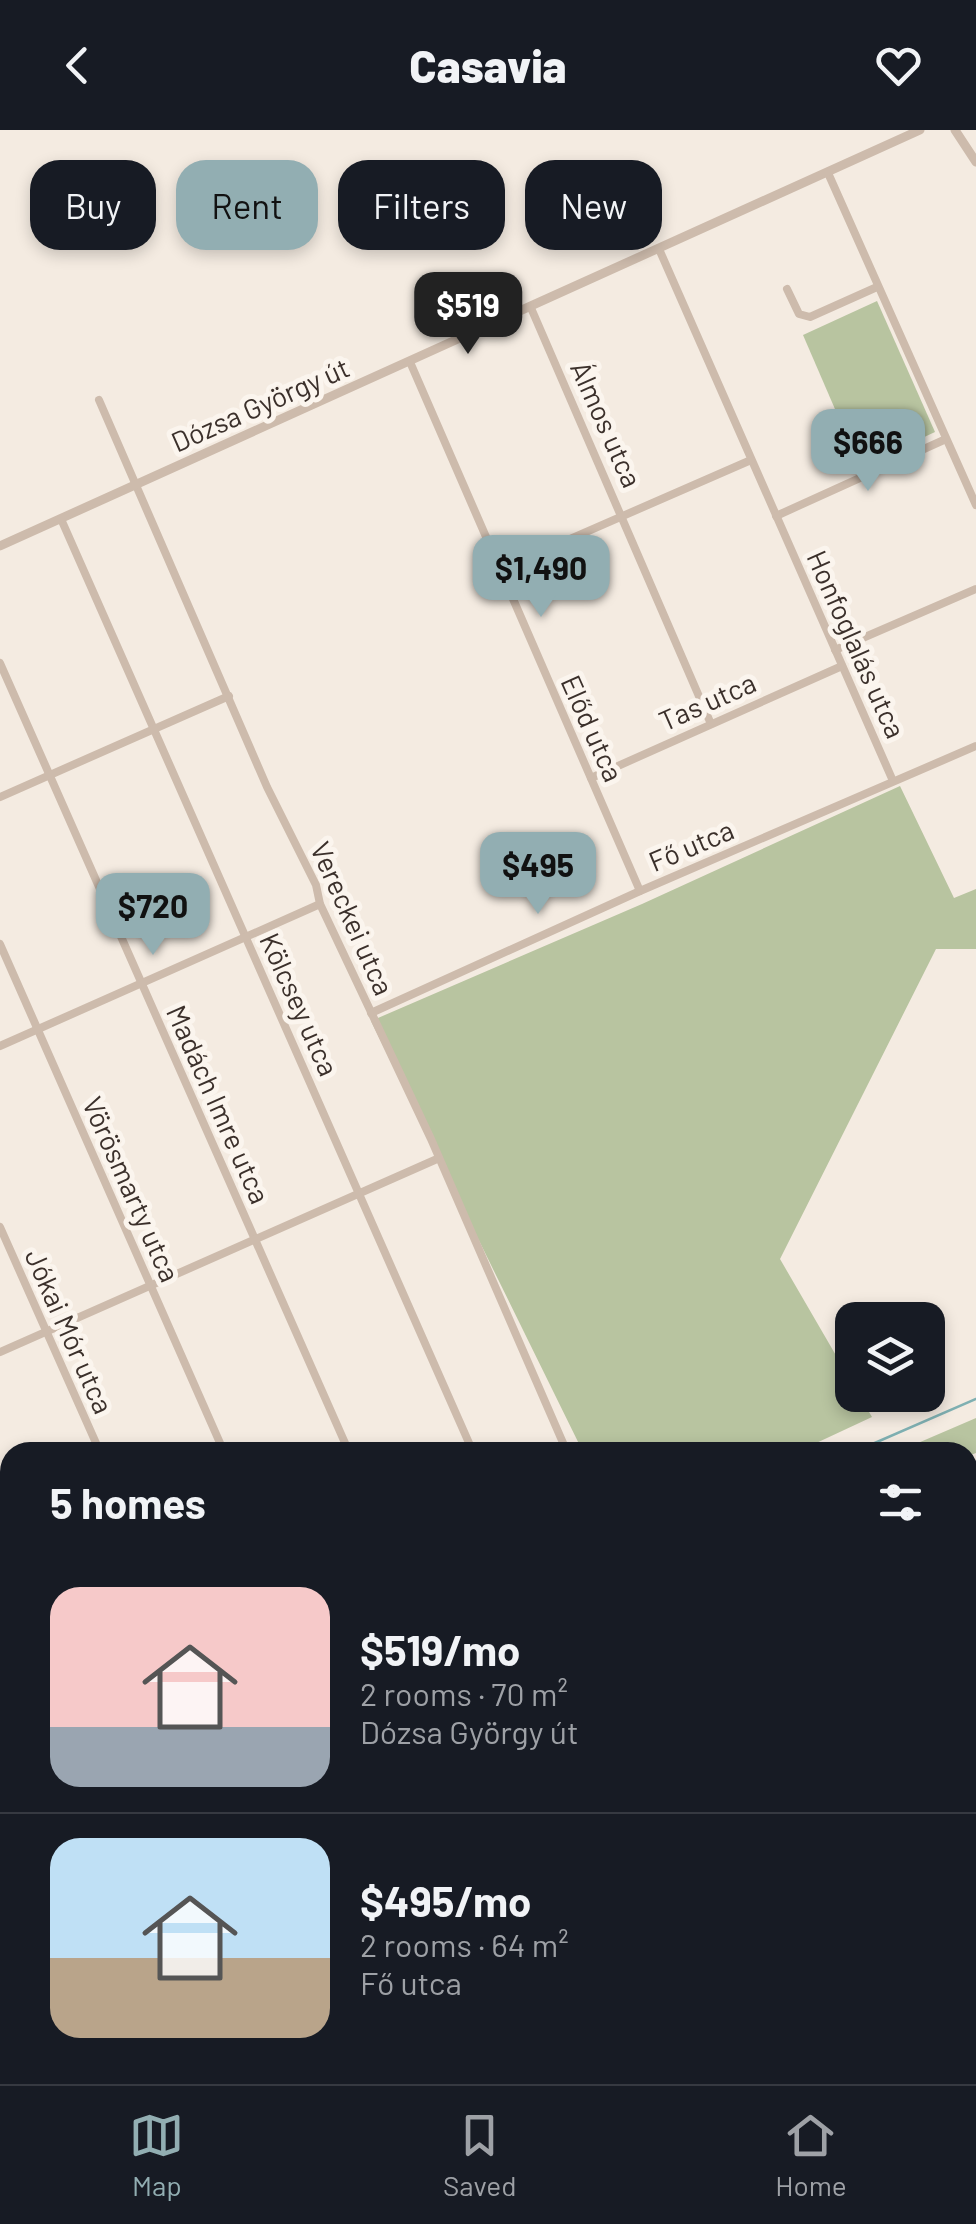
<!DOCTYPE html>
<html lang="en">
<head>
<meta charset="utf-8">
<style>
	:root { --surface:#171b24; --page:#20242c; --text:#f1f3f6; --muted:#9ea1a6; --line:#363941; --accent:#92aeb2 }
	body { margin:0; font-family:Barlow,sans-serif; background:var(--page); color:var(--text); height:100vh; display:flex; flex-direction:column; font-size:38px; white-space:nowrap }
	* { box-sizing:border-box; margin:0 }
	p { font-size:32px; color:var(--muted) }
	.icon { flex:none; width:55px; height:55px; fill:none; stroke:currentColor; stroke-width:2; stroke-linecap:round; stroke-linejoin:round }
	.map { position:relative; flex:1; overflow:hidden }
	.side { position:absolute; left:0px; top:1312px; width:978px; height:642px; display:flex; flex-direction:column; background:var(--surface); border-radius:30px 30px 0 0; box-shadow:0 5px 15px #0003 }
	.side>* { flex:none }
	.banner { position:absolute; left:30px; top:30px; width:918px; height:90px; display:flex; gap:20px }
	.controls { position:absolute; left:835px; top:1172px; display:grid; gap:20px }
	.controls a { display:grid; place-items:center; width:110px; height:110px; border-radius:20px; background:var(--surface); box-shadow:0 5px 15px #0003; font-size:50px }
	.price { position:absolute; translate:-50% -85px; padding:0 22px; border-radius:20px; background:var(--accent); color:#111; font-size:32px; line-height:65px; filter:drop-shadow(0 2px 5px #0008) }
	.price::after { content:''; position:absolute; left:50%; top:60px; width:30px; height:22px; margin-left:-15px; background:inherit; clip-path:polygon(0 0,100% 0,50% 100%) }
	.price.current { background:#222; color:#fff }
	ul { padding:0; list-style:none }
	li { display:flex; align-items:center; gap:30px; height:250px; padding:0 50px }
	li+li { border-top:2px solid var(--line) }
	li span { display:grid; place-items:center; flex:none; width:280px; height:200px; border-radius:30px; color:#555 }
	li>.icon { margin-inline-start:auto }
	span .icon { width:120px; height:120px; fill:#fffc; stroke-width:1 }
	li b { font-size:42px }
	h2 { display:flex; justify-content:space-between; align-items:center; height:120px; padding:0 50px; font-size:42px }
	.chip { padding:0 35px; border-radius:30px; background:var(--surface); box-shadow:0 5px 15px #0003; font-size:35px; line-height:90px }
	.chip.current { background:var(--accent); color:#111 }
	header { display:flex; justify-content:space-between; align-items:center; height:130px; padding:0 50px; background:var(--surface); font-size:45px; font-weight:800 }
	.tab-bar { display:flex; justify-content:space-around; align-items:center; height:140px; border-top:2px solid var(--line); background:var(--surface); font-size:28px; color:var(--muted) }
	.tab-bar a { display:grid; justify-items:center; gap:5px }
	.tab-bar .current { color:var(--accent) }
	.map>svg:first-child { display:block }
</style>
</head>
<body>
<header><svg class="icon" aria-label="back" viewBox="0 0 24 24"><path d="M15 5l-7 7 7 7"/></svg>Casavia<svg class="icon" aria-label="heart" viewBox="0 0 24 24"><path d="M12 20l-8-8c-3-5 5-10 8-4 3-6 11-1 8 4z"/></svg></header>
<div class="map">
<svg width="976" height="1954" viewBox="0 0 976 1954">
	<rect width="100%" height="100%" fill="#f4ebe1"/>
	<g fill="#b8c4a0">
		<path d="M877,171L935,302L860,337L803,205Z"/>
		<path d="M900,656L954,768L976,759V819H936L780,1129L852,1253V1265H859L872,1287L797,1322H583L371,891L642,774Z"/>
		<path d="M976,1288V1323L968,1326V1322H897Z"/>
		<path d="M10,1744V1892L0,1896V1748Z"/>
	</g>
	<g fill="none" stroke-linecap="round" stroke-linejoin="round">
		<g stroke="#7fb0b2" stroke-width="2.5">
			<path d="M854,1322L976,1269"/>
			<path d="M0,1700L10,1695"/>
			<path d="M0,1924L10,1920"/>
		</g>
		<g stroke="#cdbbac" stroke-width="8">
			<path d="M828,43L976,375"/>
			<path d="M659,119L893,651"/>
			<path d="M787,159L799,184L810,187L877,157"/>
			<path d="M531,178L711,594"/>
			<path d="M410,232L640,761"/>
			<path d="M99,270L267,657L316,755L320,774L431,1009L567,1322"/>
			<path d="M776,386L946,309"/>
			<path d="M61,389L473,1322"/>
			<path d="M499,440L751,330"/>
			<path d="M835,520L976,459"/>
			<path d="M0,533L349,1322"/>
			<path d="M591,648L842,536"/>
			<path d="M0,667L229,566"/>
			<path d="M0,814L224,1322"/>
			<path d="M371,883L640,761L976,616"/>
			<path d="M0,916L320,774"/>
			<path d="M0,1097L100,1322"/>
			<path d="M0,1222L437,1029"/>
			<path d="M0,1378L10,1400"/>
			<path d="M0,1660L8,1679"/>
			<path d="M0,1940L6,1954"/>
			<path d="M117,1945L121,1954"/>
			<path d="M249,1945L253,1954"/>
		</g>
		<g stroke="#cdbbac" stroke-width="9">
			<path d="M955,0L976,32"/>
			<path d="M0,416L920,0"/>
		</g>
	</g>
	<g text-anchor="middle" dominant-baseline="central" stroke-width="10" stroke-linejoin="round" paint-order="stroke">
		<g font-size="28" fill="#3b302b" stroke="#fbf5ee">
			<text transform="translate(260 274) rotate(-24)">Dózsa György út</text>
			<text transform="translate(607 294) rotate(66)">Álmos utca</text>
			<text transform="translate(857 514) rotate(66)">Honfoglalás utca</text>
			<text transform="translate(707 571) rotate(-24)">Tas utca</text>
			<text transform="translate(593 598) rotate(66)">Előd utca</text>
			<text transform="translate(691 715) rotate(-23)">Fő utca</text>
			<text transform="translate(353 788) rotate(66)">Vereckei utca</text>
			<text transform="translate(300 874) rotate(66)">Kölcsey utca</text>
			<text transform="translate(219 974) rotate(66)">Madách Imre utca</text>
			<text transform="translate(132 1059) rotate(66)">Vörösmarty utca</text>
			<text transform="translate(70 1201) rotate(66)">Jókai Mór utca</text>
		</g>
	</g>
</svg>
<div class="controls">
<a><svg class="icon" aria-label="layers" viewBox="0 0 24 24"><path d="M12 4l9 5-9 5-9-5zM3 14l9 5 9-5"/></svg></a>
</div>
<b class="price current" style="left:468px;top:227px">$519</b>
<b class="price" style="left:868px;top:364px">$666</b>
<b class="price" style="left:541px;top:490px">$1,490</b>
<b class="price" style="left:538px;top:787px">$495</b>
<b class="price" style="left:153px;top:828px">$720</b>
<div class="banner">
<a class="chip">Buy</a>
<a class="chip current">Rent</a>
<a class="chip">Filters</a>
<a class="chip">New</a>
</div>
<section class="side">
<h2>5 homes<svg class="icon" aria-label="filters" viewBox="0 0 24 24"><path d="M4 7h16M4 17h16"/><circle cx="9" cy="7" r="2"/><circle cx="15" cy="17" r="2"/></svg></h2>
<ul>
<li><span style="background:linear-gradient(#f6c9c9 70%,#9aa5b1 0)"><svg class="icon" aria-label="home" viewBox="0 0 24 24"><path d="M3 11l9-7 9 7M6 9v11h12V9"/></svg></span><div><b>$519/mo</b><p>2 rooms · 70 m²</p><p>Dózsa György út</p></div></li>
<li><span style="background:linear-gradient(#bfe0f5 60%,#b9a48a 0)"><svg class="icon" aria-label="home" viewBox="0 0 24 24"><path d="M3 11l9-7 9 7M6 9v11h12V9"/></svg></span><div><b>$495/mo</b><p>2 rooms · 64 m²</p><p>Fő utca</p></div></li>
</ul>
</section>
</div>
<nav class="tab-bar">
<a class="current"><svg class="icon" aria-label="map" viewBox="0 0 24 24"><path d="M3 6l6-2 6 2 6-2v14l-6 2-6-2-6 2zM9 4v14M15 6v14"/></svg>Map</a>
<a><svg class="icon" aria-label="saved" viewBox="0 0 24 24"><path d="M7 4h10v16l-5-4-5 4z"/></svg>Saved</a>
<a><svg class="icon" aria-label="home" viewBox="0 0 24 24"><path d="M3 11l9-7 9 7M6 9v11h12V9"/></svg>Home</a>
</nav>
</body>
</html>
